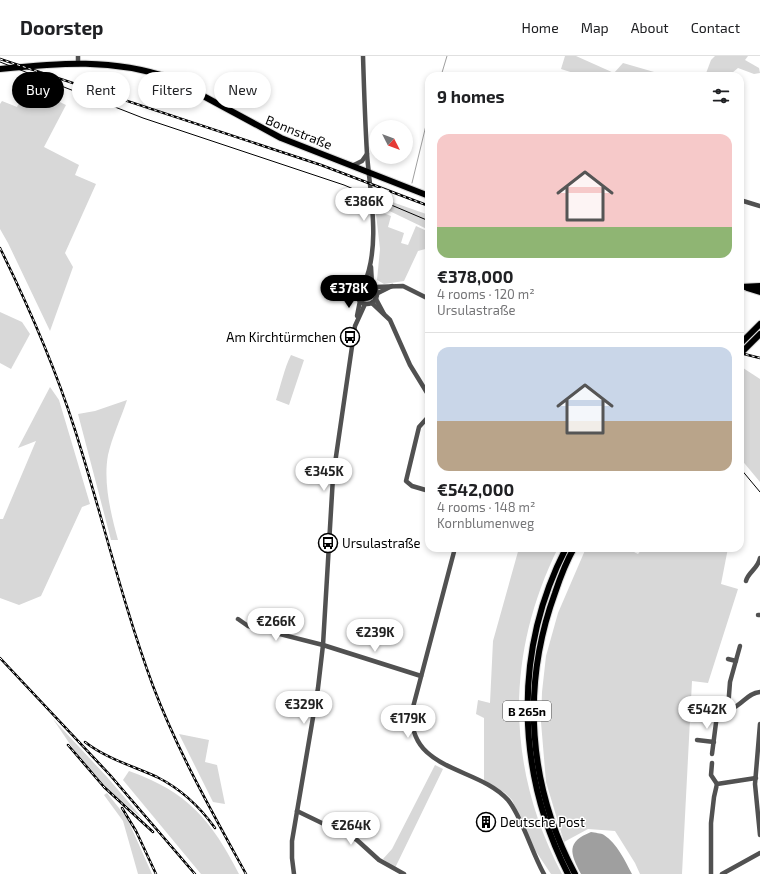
<!DOCTYPE html>
<html lang="en">
<head>
<meta charset="utf-8">
<style>
	:root { --surface:#fff; --page:#f6f6f6; --text:#202124; --muted:#757577; --line:#e0e0e0; --accent:#000 }
	body { margin:0; font-family:"Exo 2",sans-serif; background:var(--page); color:var(--text); height:100vh; display:flex; flex-direction:column; font-size:15px; white-space:nowrap }
	* { box-sizing:border-box; margin:0 }
	p { font-size:13px; color:var(--muted) }
	.icon { flex:none; width:22px; height:22px; fill:none; stroke:currentColor; stroke-width:2; stroke-linecap:round; stroke-linejoin:round }
	.map { position:relative; flex:1; overflow:hidden }
	.drawer { position:absolute; left:425px; top:16px; width:319px; height:480px; display:flex; flex-direction:column; background:var(--surface); border-radius:12px; box-shadow:0 2px 6px #0003 }
	.drawer>* { flex:none }
	.guide { position:absolute; left:12px; top:16px; width:353px; height:36px; display:flex; gap:8px }
	.needle { width:26px; rotate:132deg }
	.buttons { position:absolute; left:369px; top:64px; display:grid; gap:8px }
	.buttons a { display:grid; place-items:center; width:44px; height:44px; border-radius:50%; background:var(--surface); box-shadow:0 2px 6px #0003; font-size:20px }
	.price { position:absolute; translate:-50% -34px; padding:0 9px; border-radius:14px; background:#fff; color:#222; font-size:13px; line-height:26px; filter:drop-shadow(0 1px 2px #0008) }
	.price::after { content:''; position:absolute; left:50%; top:24px; width:12px; height:9px; margin-left:-6px; background:inherit; clip-path:polygon(0 0,100% 0,50% 100%) }
	.price.active { background:var(--accent); color:#fff }
	ul { padding:0; list-style:none }
	li { display:grid; align-content:center; gap:8px; height:212px; padding:0 12px }
	li+li { border-top:1px solid var(--line) }
	li span { display:grid; place-items:center; height:124px; border-radius:12px; color:#555 }
	li>.icon { margin-inline-start:auto }
	span .icon { width:72px; height:72px; fill:#fffc; stroke-width:1 }
	li b { font-size:17px }
	h2 { display:flex; justify-content:space-between; align-items:center; height:48px; padding:0 12px; font-size:17px }
	.pill { padding:0 14px; border-radius:18px; background:var(--surface); box-shadow:0 2px 6px #0003; font-size:14px; line-height:36px }
	.pill.active { background:var(--accent); color:#fff }
	header { display:flex; align-items:center; gap:24px; box-sizing:border-box; height:56px; padding:0 20px; background:var(--surface); border-bottom:1px solid var(--line) }
	header strong { font-size:19px }
	nav { display:flex; gap:22px; margin-inline-start:auto; font-size:14px }
	.map>svg:first-child { display:block }
</style>
</head>
<body>
<header>
<strong>Doorstep</strong>
<nav><a>Home</a><a>Map</a><a>About</a><a>Contact</a></nav>
</header>
<div class="map">
<svg width="760" height="818" viewBox="0 0 760 818">
	<rect width="100%" height="100%" fill="#fff"/>
	<g fill="#d8d8d8">
		<path d="M565,0H576L614,17L623,7L668,20H583L561,13Z"/>
		<path d="M715,0H748L745,4L759,12L760,17L754,18L738,12L732,17V20H705L711,4Z"/>
		<path d="M27,30L66,49L44,91L79,109L75,119L96,128L65,197L73,211L50,275L8,187L0,173V48L2,45L17,51Z"/>
		<path d="M375,140L429,159V174L377,149Z"/>
		<path d="M378,155L391,160L388,171L404,177L401,187L408,189L416,170L429,176V192L418,195L404,225L384,228L377,224L380,193L376,158Z"/>
		<circle cx="368" cy="237" r="8"/>
		<path d="M0,256L22,266L30,278L11,313L0,307Z"/>
		<path d="M291,299L304,304L289,349L276,344C281,329 284,313 291,299Z"/>
		<path d="M740,310L760,323V426L740,402Z"/>
		<path d="M50,331L59,344L90,448L82,451L41,540L19,549L0,542V463H3L36,385L18,392Z"/>
		<path d="M127,344C121,362 112,381 108,399C103,427 111,458 118,484H111L78,358L95,355Z"/>
		<path d="M519,492H558C505,599 506,712 562,818H551L535,794L512,744L505,737L484,724V662L476,658L478,644L490,647L493,585Z"/>
		<path d="M586,492H626L638,498L643,492H728L721,528L738,533L708,627L692,625L682,818H640L635,807L615,775L588,773L564,786L546,726L541,666L542,636L546,600L558,557Z"/>
		<path d="M53,663L107,721L143,763L106,732L78,700Z"/>
		<path d="M179,678L209,684L205,706L217,709L225,748L213,746Z"/>
		<path d="M435,709L443,713L395,812L383,803L392,793Z"/>
		<path d="M129,715C188,736 211,764 239,818H201L123,724Z"/>
		<path d="M107,737L127,762L152,818H138L123,765L104,739Z"/>
	</g>
	<path fill="#9f9f9f" d="M591,776C595,777 601,777 604,779C617,787 625,805 632,818H581C570,797 566,786 591,776Z"/>
	<g fill="none" stroke-linecap="round" stroke-linejoin="round">
		<g stroke="#9f9f9f" stroke-width="1">
			<path d="M441,20L447,0"/>
			<path d="M412,127L429,57"/>
		</g>
		<defs>
			<g id="major">
				<path d="M0,13C60,7 112,2 170,22L281,82L429,140"/>
				<path d="M740,231L760,230"/>
				<path d="M747,232L760,236"/>
				<path d="M740,288L760,268"/>
				<path d="M740,298L760,278"/>
				<path d="M566,492C513,595 516,716 568,818"/>
				<path d="M574,492C566,506 560,522 555,537C521,630 528,730 575,818"/>
			</g>
		</defs>
		<use href="#major" stroke="#dbdbdb" stroke-width="8"/>
		<g stroke="#515151" stroke-width="4.5">
			<path d="M78,0V8"/>
			<path d="M363,0C364,33 365,65 367,98C370,138 381,190 364,228"/>
			<path d="M354,109L362,105L367,98"/>
			<path d="M740,144L760,150"/>
			<path d="M371,211L372,228"/>
			<circle cx="367" cy="238" r="10"/>
			<path d="M375,231L403,230L429,243"/>
			<path d="M378,237L392,230"/>
			<path d="M376,243L384,258"/>
			<path d="M372,247L390,264L410,309L429,340"/>
			<path d="M357,260L360,245"/>
			<path d="M429,360L419,371L406,425L412,430L429,435"/>
			<path d="M455,492L412,655C408,716 478,710 508,744C522,761 532,797 544,818"/>
			<path d="M746,525C748,516 758,513 760,502"/>
			<path d="M758,559H760"/>
			<path d="M238,563L248,570L323,589L421,620"/>
			<path d="M728,603L736,605"/>
			<path d="M708,650C716,651 727,654 735,651C744,646 749,637 760,636"/>
			<path d="M728,652L730,626L740,590"/>
			<path d="M760,668L755,728L760,779"/>
			<path d="M697,684L714,686"/>
			<path d="M712,698L718,651"/>
			<path d="M712,707L711,719L717,728"/>
			<path d="M297,755L357,784L379,804L404,818"/>
			<path d="M294,818L292,802V785L318,632L323,589L333,421L355,270L365,248"/>
			<path d="M711,818V767L714,741L717,728L756,722"/>
			<path d="M722,818L760,797"/>
		</g>
		<use href="#major" stroke="#000" stroke-width="6"/>
		<g stroke="#000" stroke-width="1">
			<path d="M0,6L143,62L344,129L429,165"/>
			<path d="M740,412L760,436"/>
		</g>
		<defs>
			<g id="rail">
				<path d="M0,3L321,109L429,150"/>
				<path d="M0,192C29,251 55,311 75,374C102,459 122,546 153,630C178,696 212,756 246,818"/>
				<path d="M740,297L760,302"/>
				<path d="M0,602L110,719L195,818"/>
				<path d="M85,686C107,703 133,710 157,721C181,733 200,751 215,772"/>
				<path d="M68,689L104,731L153,776"/>
				<path d="M122,752L136,775L156,818"/>
			</g>
		</defs>
		<use href="#rail" stroke="#000" stroke-width="2.5"/>
		<use href="#rail" stroke="#fff" stroke-width="1" stroke-dasharray="3" stroke-linecap="butt"/>
	</g>
	<defs>
		<symbol id="bus-ring" viewBox="-11 -11 22 22"><circle r="9.5" fill="#fff" stroke="#000" stroke-width="1.5"/><path d="M-5-6H5V4H4V6H2V4H-2V6H-4V4H-5ZM-3.5-4V0h7V-4ZM-3.5 1.2v1.5H-2V1.2ZM2 1.2v1.5H3.5V1.2Z" fill="#000"/></symbol>
		<symbol id="building-ring" viewBox="-11 -11 22 22"><circle r="9.5" fill="#fff" stroke="#000" stroke-width="1.5"/><path d="M-4-6H4V6H1V3H-1V6H-4ZM-2.5-4.3h1.7v1.8h-1.7ZM.8-4.3h1.7v1.8H.8ZM-2.5-1h1.7V.8h-1.7ZM.8-1h1.7V.8H.8Z" fill="#000"/></symbol>
	</defs>
	<g fill-rule="evenodd">
		<use href="#bus-ring" x="339" y="270" width="22" height="22"/>
		<use href="#bus-ring" x="317" y="476" width="22" height="22"/>
		<use href="#building-ring" x="475" y="755" width="22" height="22"/>
	</g>
	<g text-anchor="middle" dominant-baseline="central" stroke-width="3" stroke-linejoin="round" paint-order="stroke">
		<rect fill="#fff" stroke="#4c4c4c" stroke-width="1" x="503" y="645" width="48" height="20" rx="3"/>
		<g font-size="12" font-weight="bold" fill="#000">
			<text x="527" y="655">B 265n</text>
		</g>
		<g font-size="13" fill="#000" stroke="#fff">
			<text transform="translate(299 76) rotate(22)">Bonnstraße</text>
		</g>
		<g font-size="13" fill="#000" stroke="#fff" text-anchor="start">
			<text x="336" y="281" text-anchor="end">Am Kirchtürmchen</text>
			<text x="342" y="487">Ursulastraße</text>
			<text x="500" y="766">Deutsche Post</text>
		</g>
	</g>
</svg>
<div class="buttons">
<a><svg class="needle" viewBox="-14 -14 28 28"><path d="M0-13l5 13h-10z" fill="#e53935"/><path d="M0 13l5-13h-10z" fill="#757577"/></svg></a>
</div>
<b class="price" style="left:364px;top:166px">€386K</b>
<b class="price active" style="left:349px;top:253px">€378K</b>
<b class="price" style="left:324px;top:436px">€345K</b>
<b class="price" style="left:276px;top:586px">€266K</b>
<b class="price" style="left:375px;top:597px">€239K</b>
<b class="price" style="left:304px;top:669px">€329K</b>
<b class="price" style="left:707px;top:674px">€542K</b>
<b class="price" style="left:408px;top:683px">€179K</b>
<b class="price" style="left:351px;top:790px">€264K</b>
<div class="guide">
<a class="pill active">Buy</a>
<a class="pill">Rent</a>
<a class="pill">Filters</a>
<a class="pill">New</a>
</div>
<section class="drawer">
<h2>9 homes<svg class="icon" aria-label="filters" viewBox="0 0 24 24"><path d="M4 7h16M4 17h16"/><circle cx="9" cy="7" r="2"/><circle cx="15" cy="17" r="2"/></svg></h2>
<ul>
<li><span style="background:linear-gradient(#f6c9c9 75%,#8fb573 0)"><svg class="icon" aria-label="home" viewBox="0 0 24 24"><path d="M3 11l9-7 9 7M6 9v11h12V9"/></svg></span><div><b>€378,000</b><p>4 rooms · 120 m²</p><p>Ursulastraße</p></div></li>
<li><span style="background:linear-gradient(#c9d6e8 60%,#b9a48a 0)"><svg class="icon" aria-label="home" viewBox="0 0 24 24"><path d="M3 11l9-7 9 7M6 9v11h12V9"/></svg></span><div><b>€542,000</b><p>4 rooms · 148 m²</p><p>Kornblumenweg</p></div></li>
</ul>
</section>
</div>
</body>
</html>
